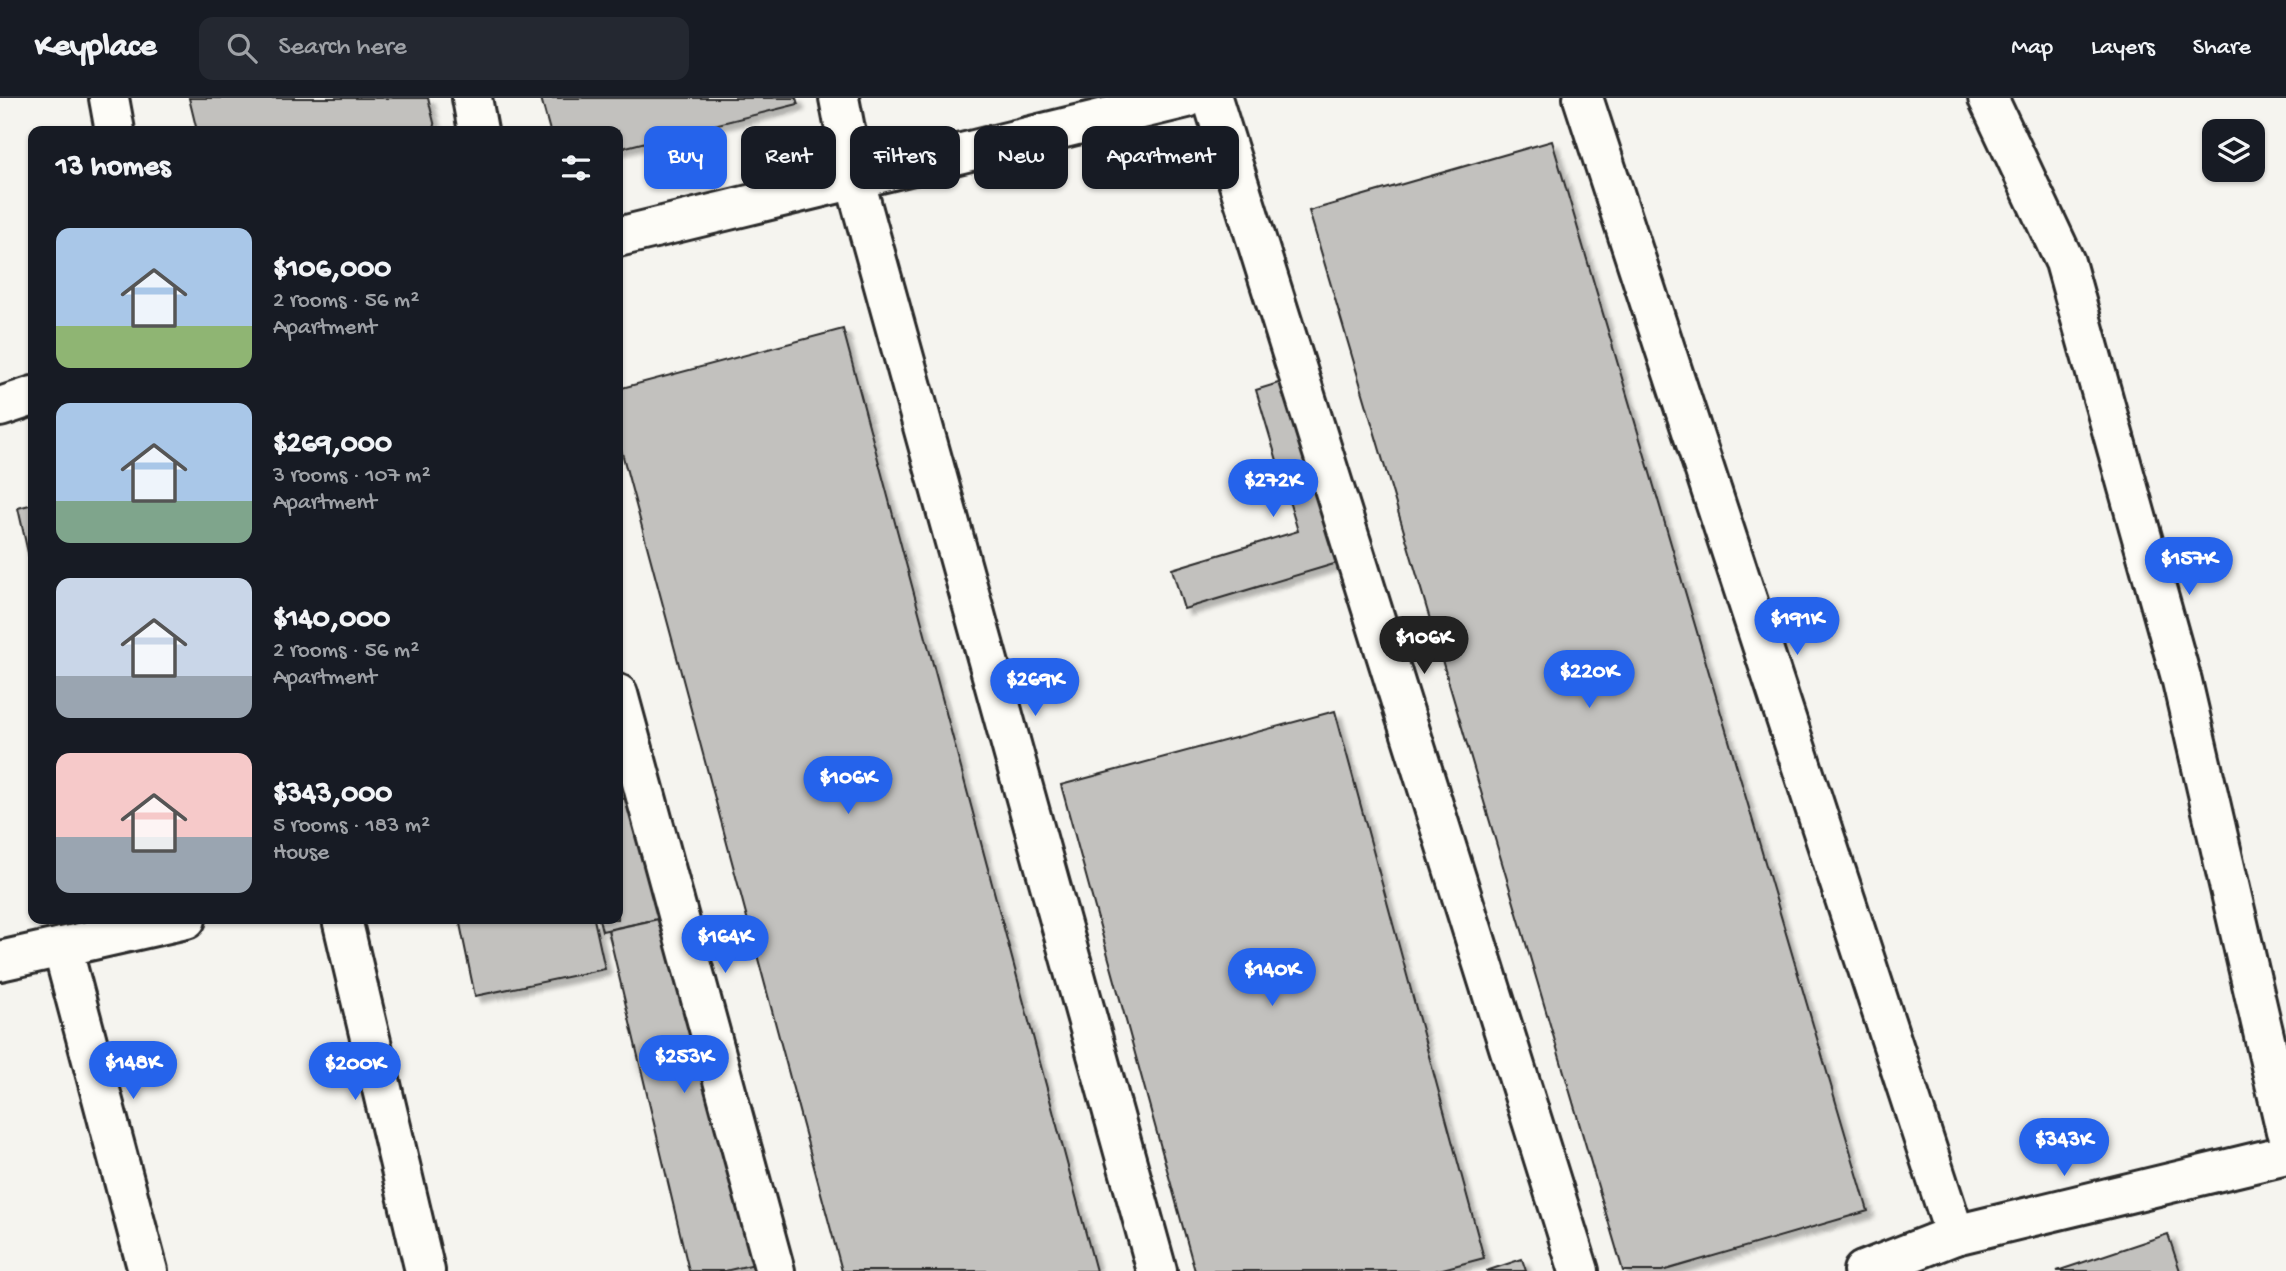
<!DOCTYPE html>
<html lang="en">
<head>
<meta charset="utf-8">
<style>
	:root { --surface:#171b24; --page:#242831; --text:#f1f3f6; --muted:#9ea1a6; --line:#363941; --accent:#2563eb }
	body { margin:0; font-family:"Gochi Hand",sans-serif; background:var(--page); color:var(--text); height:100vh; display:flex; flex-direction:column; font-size:26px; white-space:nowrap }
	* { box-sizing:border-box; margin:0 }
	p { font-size:23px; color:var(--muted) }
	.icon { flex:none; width:38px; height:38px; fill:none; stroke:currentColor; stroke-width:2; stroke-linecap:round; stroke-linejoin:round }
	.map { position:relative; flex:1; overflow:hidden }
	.sheet { position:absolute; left:28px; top:28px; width:595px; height:798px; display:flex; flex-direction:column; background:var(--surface); border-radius:14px; box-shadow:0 2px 5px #0004 }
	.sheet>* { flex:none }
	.top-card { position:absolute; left:644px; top:28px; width:665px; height:63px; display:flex; gap:14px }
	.fabs { position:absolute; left:2202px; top:21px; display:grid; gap:14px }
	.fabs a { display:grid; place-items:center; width:63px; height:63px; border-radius:14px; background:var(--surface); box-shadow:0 2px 5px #0004; font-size:35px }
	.price { position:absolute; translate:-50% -60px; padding:0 16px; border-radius:24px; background:var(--accent); color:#fff; font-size:23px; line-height:46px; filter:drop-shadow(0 2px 4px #0008) }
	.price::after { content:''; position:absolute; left:50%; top:42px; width:21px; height:16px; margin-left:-10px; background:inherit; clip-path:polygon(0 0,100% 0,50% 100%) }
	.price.on { background:#222; color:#fff }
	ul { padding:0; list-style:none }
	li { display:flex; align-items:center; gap:21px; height:175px; padding:0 28px }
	li span { display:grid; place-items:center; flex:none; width:196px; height:140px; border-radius:14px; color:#555 }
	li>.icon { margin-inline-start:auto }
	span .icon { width:84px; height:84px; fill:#fffc; stroke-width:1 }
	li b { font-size:30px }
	h2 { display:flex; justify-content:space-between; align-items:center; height:84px; padding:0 28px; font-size:30px }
	.chip { padding:0 24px; border-radius:14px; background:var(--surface); box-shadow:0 2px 5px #0004; font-size:24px; line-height:63px }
	.chip.on { background:var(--accent); color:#fff }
	header { display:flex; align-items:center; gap:42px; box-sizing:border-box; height:98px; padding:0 35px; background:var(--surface); border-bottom:2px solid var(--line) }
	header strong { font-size:33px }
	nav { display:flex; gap:38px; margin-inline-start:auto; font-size:24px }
	.search { width:490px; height:63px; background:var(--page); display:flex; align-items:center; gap:18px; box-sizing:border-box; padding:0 24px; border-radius:14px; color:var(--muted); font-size:26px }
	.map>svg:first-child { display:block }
</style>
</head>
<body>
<header>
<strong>Keyplace</strong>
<div class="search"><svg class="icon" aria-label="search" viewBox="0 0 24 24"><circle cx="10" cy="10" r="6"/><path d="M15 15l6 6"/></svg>Search here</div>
<nav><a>Map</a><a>Layers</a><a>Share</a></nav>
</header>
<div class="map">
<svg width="2286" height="1173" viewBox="0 0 2286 1173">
	<defs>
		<filter id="shadow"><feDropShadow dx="6" dy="6" stdDeviation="2" flood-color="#0004"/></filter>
	</defs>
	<rect width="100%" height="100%" fill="#f5f4ef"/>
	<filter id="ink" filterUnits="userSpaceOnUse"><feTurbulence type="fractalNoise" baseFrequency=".0143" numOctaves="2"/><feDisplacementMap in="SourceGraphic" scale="14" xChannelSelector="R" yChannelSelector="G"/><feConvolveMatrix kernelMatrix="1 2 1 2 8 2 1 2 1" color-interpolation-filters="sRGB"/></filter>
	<g filter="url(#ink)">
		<g fill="#c2c1be" stroke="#2b2b2b" stroke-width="2" filter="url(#shadow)">
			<path d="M189,0H428L436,33H197Z"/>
			<path d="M541,0H796L798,6L618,51V33H550Z"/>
			<path d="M1552,43L1868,1113L1662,1173H1623L1309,113Z"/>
			<path d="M843,231L1096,1173H842L618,340V291Z"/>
			<path d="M1288,282L1344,463L1184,511L1172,471L1298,433L1256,292Z"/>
			<path d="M33,406V477L18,410Z"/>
			<path d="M1335,613L1484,1160L1435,1173H1195L1061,687Z"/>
			<path d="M638,697L667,819L602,833L599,821H618V702Z"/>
			<path d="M677,817L759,1165L725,1173H689L608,832Z"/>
			<path d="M459,821H594L605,871L475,898Z"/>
			<path d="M2168,1136L2180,1173H2057Z"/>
			<path d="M1522,1161L1526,1173H1486Z"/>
		</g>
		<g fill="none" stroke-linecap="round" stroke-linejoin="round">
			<defs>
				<g id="minor">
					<path d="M109,0L115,33"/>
					<path d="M472,0L478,33"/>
					<path d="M839,0L855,83L1157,1173"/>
					<path d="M1212,0L1579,1173"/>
					<path d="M1583,0L1955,1137"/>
					<path d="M1988,0L2065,164L2182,583L2286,1033"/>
					<path d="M618,139L1187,0"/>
					<path d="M0,309L33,298"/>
					<path d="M618,596L775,1173"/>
					<path d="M342,821L425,1173"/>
					<path d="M62,849L148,1173"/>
					<path d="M0,863L186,821"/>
					<path d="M1863,1173L1955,1137L2286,1057"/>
				</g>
			</defs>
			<use href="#minor" stroke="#2b2b2b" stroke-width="44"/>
			<use href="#minor" stroke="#fdfcf7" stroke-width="38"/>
		</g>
	</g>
</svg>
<div class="fabs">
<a><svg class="icon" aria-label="layers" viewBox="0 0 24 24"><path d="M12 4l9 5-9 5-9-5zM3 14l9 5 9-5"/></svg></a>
</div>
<b class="price" style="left:1273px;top:421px">$272K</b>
<b class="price" style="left:2189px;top:499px">$157K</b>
<b class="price" style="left:1797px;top:559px">$191K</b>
<b class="price on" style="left:1424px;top:578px">$106K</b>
<b class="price" style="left:1589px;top:612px">$220K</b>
<b class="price" style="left:1035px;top:620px">$269K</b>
<b class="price" style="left:848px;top:718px">$106K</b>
<b class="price" style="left:725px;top:877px">$164K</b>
<b class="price" style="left:1272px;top:910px">$140K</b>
<b class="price" style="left:684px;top:997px">$253K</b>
<b class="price" style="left:133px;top:1003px">$148K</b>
<b class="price" style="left:355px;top:1004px">$200K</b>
<b class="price" style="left:2064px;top:1080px">$343K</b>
<div class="top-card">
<a class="chip on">Buy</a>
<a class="chip">Rent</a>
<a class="chip">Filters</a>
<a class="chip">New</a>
<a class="chip">Apartment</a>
</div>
<section class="sheet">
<h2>13 homes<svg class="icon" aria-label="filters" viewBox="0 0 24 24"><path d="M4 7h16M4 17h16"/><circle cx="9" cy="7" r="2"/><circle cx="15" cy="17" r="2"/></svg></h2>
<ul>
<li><span style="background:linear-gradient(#a9c7e8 70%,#8fb573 0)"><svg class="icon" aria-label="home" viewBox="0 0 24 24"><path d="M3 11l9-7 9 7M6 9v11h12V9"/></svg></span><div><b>$106,000</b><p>2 rooms · 56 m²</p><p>Apartment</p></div></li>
<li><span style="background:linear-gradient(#a9c7e8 70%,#7fa58c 0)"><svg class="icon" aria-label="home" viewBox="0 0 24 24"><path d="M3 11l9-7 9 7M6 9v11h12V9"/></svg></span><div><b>$269,000</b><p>3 rooms · 107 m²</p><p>Apartment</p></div></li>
<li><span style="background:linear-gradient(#c9d6e8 70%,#9aa5b1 0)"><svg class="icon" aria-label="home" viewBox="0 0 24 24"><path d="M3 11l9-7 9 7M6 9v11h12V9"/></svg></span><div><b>$140,000</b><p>2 rooms · 56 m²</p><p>Apartment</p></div></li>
<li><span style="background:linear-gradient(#f6c9c9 60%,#9aa5b1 0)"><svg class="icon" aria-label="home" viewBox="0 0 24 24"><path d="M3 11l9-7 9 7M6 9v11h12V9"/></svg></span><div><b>$343,000</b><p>5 rooms · 183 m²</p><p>House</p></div></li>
</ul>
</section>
</div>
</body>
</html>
